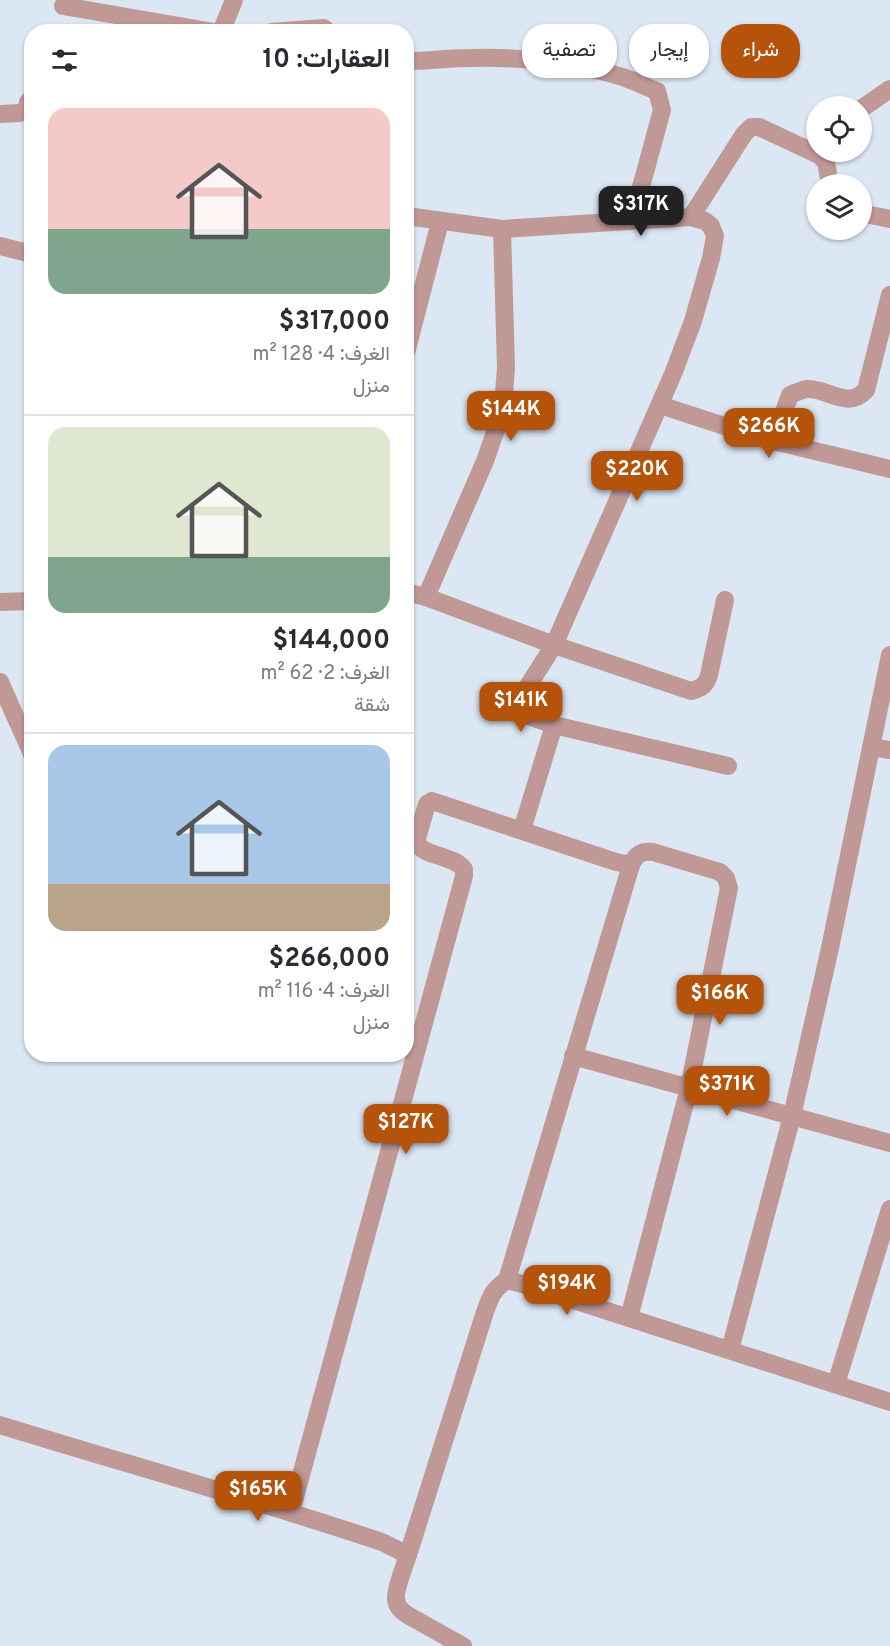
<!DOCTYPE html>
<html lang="ar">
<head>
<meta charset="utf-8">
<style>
	:root { --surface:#fff; --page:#f2f2f3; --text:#2b2b33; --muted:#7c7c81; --line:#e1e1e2; --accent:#b45309 }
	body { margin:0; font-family:Overpass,Vazirmatn,sans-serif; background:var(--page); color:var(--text); direction:rtl; height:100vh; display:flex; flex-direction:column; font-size:22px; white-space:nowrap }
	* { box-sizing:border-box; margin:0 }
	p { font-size:20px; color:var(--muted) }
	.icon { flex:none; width:33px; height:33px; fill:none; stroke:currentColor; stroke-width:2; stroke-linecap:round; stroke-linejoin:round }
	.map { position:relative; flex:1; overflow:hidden; direction:ltr }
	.drawer { position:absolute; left:24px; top:24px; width:390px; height:1038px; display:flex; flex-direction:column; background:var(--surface); border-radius:24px; box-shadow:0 2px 4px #0004; direction:rtl }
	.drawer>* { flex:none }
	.banner { position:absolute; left:432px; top:24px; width:368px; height:54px; direction:rtl; display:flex; gap:12px }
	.fabs { position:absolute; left:806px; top:96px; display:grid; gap:12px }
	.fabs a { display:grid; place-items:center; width:66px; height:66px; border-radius:50%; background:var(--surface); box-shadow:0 2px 4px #0004; font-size:30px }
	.price { position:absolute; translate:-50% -51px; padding:0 14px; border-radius:12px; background:var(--accent); color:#fff; font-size:20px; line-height:39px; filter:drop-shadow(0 2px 3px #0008) }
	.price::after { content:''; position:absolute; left:50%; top:36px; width:18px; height:14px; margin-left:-9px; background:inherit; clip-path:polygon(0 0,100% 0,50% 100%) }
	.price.selected { background:#222; color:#fff }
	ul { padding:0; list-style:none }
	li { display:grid; align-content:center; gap:12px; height:318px; padding:0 24px }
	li+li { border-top:2px solid var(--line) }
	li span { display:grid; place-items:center; height:186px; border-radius:18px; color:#555 }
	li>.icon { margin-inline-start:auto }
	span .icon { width:108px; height:108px; fill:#fffc; stroke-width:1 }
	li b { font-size:26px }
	h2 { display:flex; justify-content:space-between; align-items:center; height:72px; padding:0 24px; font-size:26px }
	.chip { padding:0 21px; border-radius:24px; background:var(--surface); box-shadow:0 2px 4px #0004; font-size:21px; line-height:54px }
	.chip.selected { background:var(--accent); color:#fff }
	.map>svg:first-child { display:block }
</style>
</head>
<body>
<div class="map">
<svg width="890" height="1646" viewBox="0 0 890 1646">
	<rect width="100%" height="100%" fill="#dce7f4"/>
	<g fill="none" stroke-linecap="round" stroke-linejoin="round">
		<g stroke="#c09896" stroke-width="18">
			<path d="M63,6L214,32"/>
			<path d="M221,32L234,0"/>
			<path d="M271,32L324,28L328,32"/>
			<path d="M406,61C428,61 450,58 471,58C516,56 580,64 623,77C634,81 646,87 657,91L662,110L632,220"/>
			<path d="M861,109L890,89"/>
			<path d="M0,114L20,113L27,109L28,102L32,98"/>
			<path d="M861,213L890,219"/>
			<path d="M406,216L502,229L691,217L744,134L751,127H759L819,155L826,162L830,184"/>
			<path d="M691,217L705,221L711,226L715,236L711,258L693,321L673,374L554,645L691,691C702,688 706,685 709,675L725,600"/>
			<path d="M0,246L32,254"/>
			<path d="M406,353L440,222"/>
			<path d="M660,405L761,438L890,469"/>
			<path d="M773,441L790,395C796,393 802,389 808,389C829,389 848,410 866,390L890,295"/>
			<path d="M406,592L426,597L485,461L499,421L504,393L506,368L502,229"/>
			<path d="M426,597L554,645L519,700V710L523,714L554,725L728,766"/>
			<path d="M0,602L32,601"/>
			<path d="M0,682L32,754"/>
			<path d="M871,747L890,750"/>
			<path d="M522,830L554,725"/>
			<path d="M573,1056L890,1143"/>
			<path d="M629,1318L689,1088L729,888L726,878L720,872L653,852C641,851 636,854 631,865"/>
			<path d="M730,1350L792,1116L830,948L890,655"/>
			<path d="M836,1384L890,1209"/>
			<path d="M0,1425C127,1464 256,1500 382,1542L408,1555C405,1564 395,1590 396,1598C396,1608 404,1613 411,1617L463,1646"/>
			<path d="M291,1512L464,876V869C452,854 423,857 416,842L427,804L432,801L616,862L631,865L507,1280"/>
			<path d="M408,1555L484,1315C490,1298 492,1290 507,1280L536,1288L890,1402"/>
		</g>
	</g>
</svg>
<div class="fabs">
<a><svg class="icon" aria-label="locate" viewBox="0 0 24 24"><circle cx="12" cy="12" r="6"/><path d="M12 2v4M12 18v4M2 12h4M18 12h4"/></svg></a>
<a><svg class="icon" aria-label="layers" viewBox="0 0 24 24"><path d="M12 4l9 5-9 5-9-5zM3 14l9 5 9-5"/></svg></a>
</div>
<b class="price selected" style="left:641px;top:237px">$317K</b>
<b class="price" style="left:511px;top:442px">$144K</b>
<b class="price" style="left:769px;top:459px">$266K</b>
<b class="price" style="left:637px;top:502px">$220K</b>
<b class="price" style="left:521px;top:733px">$141K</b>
<b class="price" style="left:720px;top:1026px">$166K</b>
<b class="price" style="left:727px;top:1117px">$371K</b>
<b class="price" style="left:406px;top:1155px">$127K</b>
<b class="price" style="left:567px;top:1316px">$194K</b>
<b class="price" style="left:258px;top:1522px">$165K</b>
<div class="banner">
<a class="chip selected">شراء</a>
<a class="chip">إيجار</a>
<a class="chip">تصفية</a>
</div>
<section class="drawer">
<h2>العقارات: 10<svg class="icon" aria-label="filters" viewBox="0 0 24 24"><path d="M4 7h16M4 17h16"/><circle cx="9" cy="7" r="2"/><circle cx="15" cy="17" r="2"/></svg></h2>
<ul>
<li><span style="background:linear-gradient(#f6c9c9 65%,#7fa58c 0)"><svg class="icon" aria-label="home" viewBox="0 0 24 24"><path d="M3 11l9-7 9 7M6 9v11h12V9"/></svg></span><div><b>$317,000</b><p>الغرف: 4 · 128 m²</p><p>منزل</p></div></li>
<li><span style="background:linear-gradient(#dfe7d0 70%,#7fa58c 0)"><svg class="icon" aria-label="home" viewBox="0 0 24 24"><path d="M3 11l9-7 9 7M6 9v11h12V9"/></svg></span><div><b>$144,000</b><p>الغرف: 2 · 62 m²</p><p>شقة</p></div></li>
<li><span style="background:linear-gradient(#a9c7e8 75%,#b9a48a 0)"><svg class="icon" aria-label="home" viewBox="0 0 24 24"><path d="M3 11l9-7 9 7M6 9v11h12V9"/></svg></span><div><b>$266,000</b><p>الغرف: 4 · 116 m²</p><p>منزل</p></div></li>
</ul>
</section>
</div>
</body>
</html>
